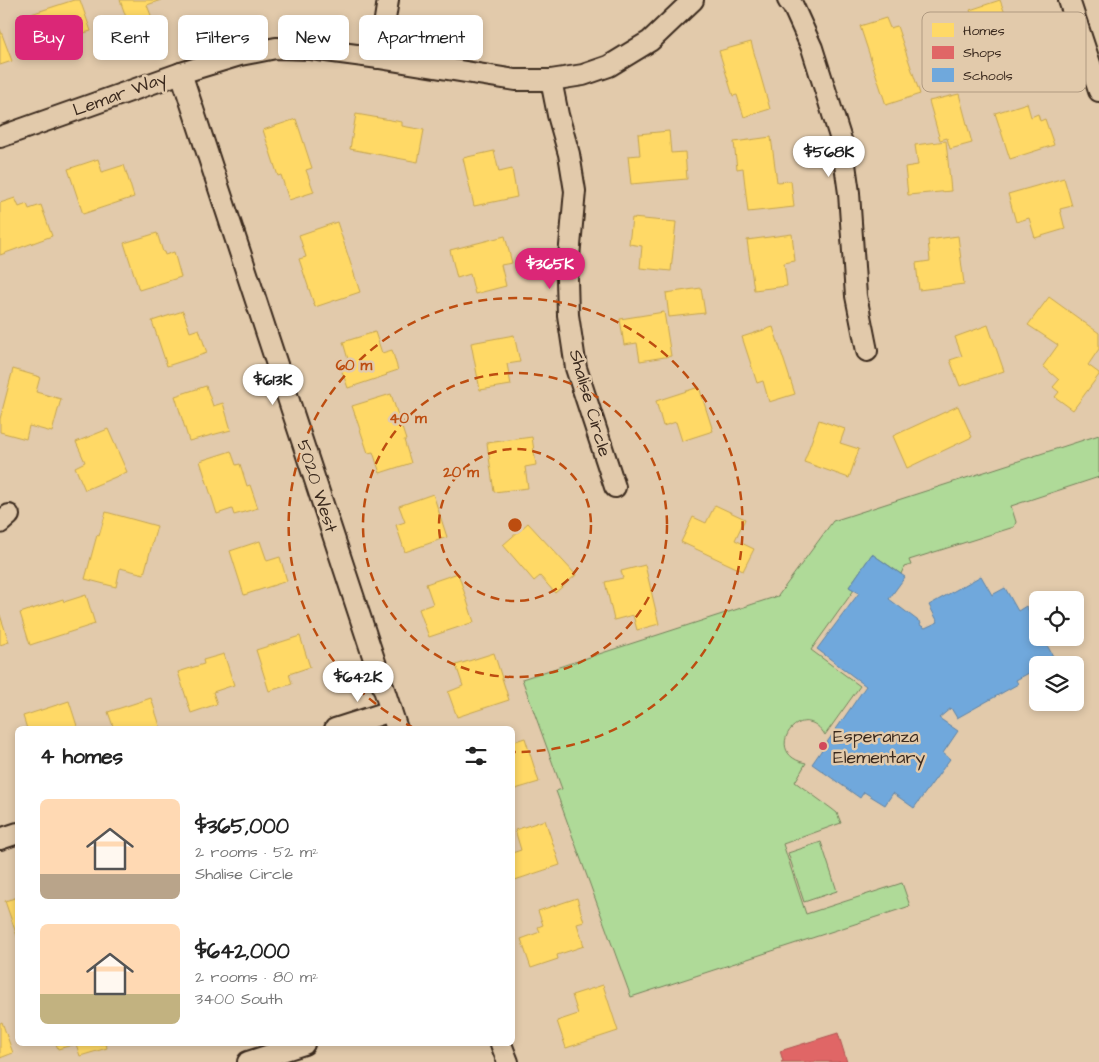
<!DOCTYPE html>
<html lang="en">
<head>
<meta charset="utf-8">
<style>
	:root { --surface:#fff; --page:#f2f2f2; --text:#222; --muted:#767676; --accent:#db2777 }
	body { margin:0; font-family:"Architects Daughter",sans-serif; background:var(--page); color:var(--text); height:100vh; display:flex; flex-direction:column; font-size:19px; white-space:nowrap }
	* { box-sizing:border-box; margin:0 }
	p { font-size:16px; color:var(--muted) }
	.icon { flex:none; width:28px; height:28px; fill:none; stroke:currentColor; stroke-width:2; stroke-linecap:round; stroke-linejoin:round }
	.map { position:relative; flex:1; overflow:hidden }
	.side { position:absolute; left:15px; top:726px; width:500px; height:320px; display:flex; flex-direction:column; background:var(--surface); border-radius:8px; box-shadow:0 2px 8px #0003 }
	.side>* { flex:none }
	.top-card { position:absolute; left:15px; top:15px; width:500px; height:45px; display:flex; gap:10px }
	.controls { position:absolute; left:1029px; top:591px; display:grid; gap:10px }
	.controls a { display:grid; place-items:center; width:55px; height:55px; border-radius:8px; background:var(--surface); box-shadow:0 2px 8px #0003; font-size:25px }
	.price { position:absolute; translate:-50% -42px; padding:0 11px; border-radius:18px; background:#fff; color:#222; font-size:16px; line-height:32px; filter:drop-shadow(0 1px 2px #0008) }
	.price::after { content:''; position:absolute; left:50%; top:30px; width:15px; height:11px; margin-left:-8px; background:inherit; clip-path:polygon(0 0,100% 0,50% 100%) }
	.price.selected { background:var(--accent); color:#fff }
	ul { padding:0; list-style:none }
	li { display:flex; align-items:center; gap:15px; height:125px; padding:0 25px }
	li span { display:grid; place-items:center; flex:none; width:140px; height:100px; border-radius:8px; color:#555 }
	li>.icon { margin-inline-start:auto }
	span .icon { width:60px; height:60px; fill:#fffc; stroke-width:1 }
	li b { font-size:21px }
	h2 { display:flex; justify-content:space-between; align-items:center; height:60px; padding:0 25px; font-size:21px }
	.tag { padding:0 18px; border-radius:8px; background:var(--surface); box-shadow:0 2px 8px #0003; font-size:18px; line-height:45px }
	.tag.selected { background:var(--accent); color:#fff }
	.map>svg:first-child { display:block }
</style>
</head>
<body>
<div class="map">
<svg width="1099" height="1062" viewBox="0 0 1099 1062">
	<rect width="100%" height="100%" fill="#e2caab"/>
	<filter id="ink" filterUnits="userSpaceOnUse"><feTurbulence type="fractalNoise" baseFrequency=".02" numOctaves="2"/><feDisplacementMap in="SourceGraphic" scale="10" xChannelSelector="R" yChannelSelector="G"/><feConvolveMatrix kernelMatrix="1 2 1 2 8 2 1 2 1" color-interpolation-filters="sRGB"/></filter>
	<g filter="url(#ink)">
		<g fill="#afda98" stroke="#75825b">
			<path d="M1099,435V477L1011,506L1016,522L1014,527L909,560L911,565L904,567L901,574L872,554L849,587L854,590L811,650L860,686L825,735C801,696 760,754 806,763L795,782L832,809L837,813L841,823L783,844L806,914L902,883L910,906L631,997L556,791L562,789L522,679L778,596L833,521Z"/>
			<path d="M821,842L837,891L804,902L788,853Z"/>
		</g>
		<g fill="#ffd966" stroke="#c4a450">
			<path d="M74,0H80L91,31L70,37L74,50L46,59L31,14Z"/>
			<path d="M120,0H161L147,5L152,18L129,26Z"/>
			<path d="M1000,0L1007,19L1017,16L1026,43L972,60L965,37L978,33L970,10Z"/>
			<path d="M886,18L890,28L897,26L920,94L886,105L860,26Z"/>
			<path d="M0,29L12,61L0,65Z"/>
			<path d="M751,42L770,109L744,117L737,95L733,96L719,51Z"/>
			<path d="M959,94L972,143L950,149L947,138L940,140L929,101Z"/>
			<path d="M1027,103L1031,117L1038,114L1040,121L1045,119L1054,145L1010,159L995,113Z"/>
			<path d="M356,114L402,122V126L424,130L418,162L350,149Z"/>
			<path d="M296,119L312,168L306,170L314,192L289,200L281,175L278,176L263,130Z"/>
			<path d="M669,131L671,153L685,152L687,179L631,184L628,156L640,155L638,134Z"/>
			<path d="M771,137L777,182L791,181L794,207L748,212L743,168L737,169L734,142Z"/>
			<path d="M946,141L951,191L908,195L905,167L918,165L915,145Z"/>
			<path d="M494,151L499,172L512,169L517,197L474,206L463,158Z"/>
			<path d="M98,159L102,172L124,165L134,197L83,214L68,169Z"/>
			<path d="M1064,178L1072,206L1060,209L1065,229L1035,238L1029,218L1016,222L1008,194Z"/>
			<path d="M15,198L19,207L27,204L29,209L41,205L52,236L0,255V203Z"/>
			<path d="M632,218L676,222L671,271L640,268L642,246L629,244Z"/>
			<path d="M337,222L360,292L315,307L299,259L306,257L299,235Z"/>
			<path d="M157,233L163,252H164L165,255L174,252L181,277L139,290L124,243Z"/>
			<path d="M792,234L795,261L784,263L787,286L754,290L747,240Z"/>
			<path d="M505,236L512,263L501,265L506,286L475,294L470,274L457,278L450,250Z"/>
			<path d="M958,236L964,284L919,290L916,263L930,261L928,240Z"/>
			<path d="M701,288L705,313L669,317L666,293Z"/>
			<path d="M1049,297L1099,333V349L1088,365L1099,373V375L1073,410L1055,397L1059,392L1053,387L1059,380L1043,366L1058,345L1028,325Z"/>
			<path d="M183,311L190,332L199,329L207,353L167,366L152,321Z"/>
			<path d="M664,312L671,356L640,361L637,343L624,345L620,319Z"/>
			<path d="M988,325L1004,371L960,386L950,360L962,356L955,337Z"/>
			<path d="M773,327L795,394L769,402L763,381L757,383L742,337Z"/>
			<path d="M375,332L382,353L392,350L398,370L386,374L387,375L348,388L340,366L349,363L343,342Z"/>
			<path d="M514,335L520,362L507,364L511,385L480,390L471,343Z"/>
			<path d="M13,369L40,377L36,392L61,399L52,432L29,426L26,439L0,432V419Z"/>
			<path d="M206,386L213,406L223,403L231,430L189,441L175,396Z"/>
			<path d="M699,387L713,431L682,441L676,422L663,426L656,401Z"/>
			<path d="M391,394L406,440H404L411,463L380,473L373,452L368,453L352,406Z"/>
			<path d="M958,406L972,437L907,468L893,436Z"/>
			<path d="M819,420L845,429L840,443L859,449L849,478L804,462Z"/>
			<path d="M108,429L127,472L85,490L75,467L85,462L76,442Z"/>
			<path d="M532,437L536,465L525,467L528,488L494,492L487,443Z"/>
			<path d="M231,451L236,465L240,464L247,486L250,485L258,508L234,515L232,509L217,514L200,461Z"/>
			<path d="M433,494L447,537L405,552L396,525L405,522L399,506Z"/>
			<path d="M715,505L745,519L735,540L754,549L743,571L681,542L693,517L706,523Z"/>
			<path d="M106,512L157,526L144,574L120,568L116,587L85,579L97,535L99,536Z"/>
			<path d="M528,523L576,575L555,593L540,576L534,581L503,545Z"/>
			<path d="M260,541L267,561L280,557L287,581L244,595L230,551Z"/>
			<path d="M645,565L659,624L637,630L633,615L614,620L605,582L623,578L621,571Z"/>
			<path d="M458,573L474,622L429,637L419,609L433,604L426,584Z"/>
			<path d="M86,595L95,624L30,645L20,613L63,599L64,602Z"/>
			<path d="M0,615L9,642L0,645Z"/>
			<path d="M300,636L310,667L289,674L292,684L269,691L256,650Z"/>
			<path d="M494,653L509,700L457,717L448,692L463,686L456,665Z"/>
			<path d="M224,654L234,685L213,692L217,704L191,713L178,672L204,664L203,660Z"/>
			<path d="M151,698L161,729H114L108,712Z"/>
			<path d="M69,701L78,729H27L23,716Z"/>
			<path d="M525,738L539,782L512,790V742Z"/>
			<path d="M545,820L560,865L512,881V853L521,850L515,830Z"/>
			<path d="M18,897V939L5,901Z"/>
			<path d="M577,898L584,922L577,924L584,946L557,955L558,959L531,968L521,939L540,932L538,927L543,925L538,911Z"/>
			<path d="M603,985L618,1031L566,1048L557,1021L578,1014L572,995Z"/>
			<path d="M2,1022L13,1053L0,1058V1023Z"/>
			<path d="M56,1044H106L107,1048L80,1056L76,1044L58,1049Z"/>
		</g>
		<path fill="#e06666" stroke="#ae5450" d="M838,1033L847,1062H781L783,1061L780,1051Z"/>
		<path fill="#6fa8dc" stroke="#5f82a3" d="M872,554L905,577L889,599L921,623L920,625L925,628L938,622L929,605L981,576L992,595L1005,588L1018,611L1026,606L1038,627V638H1043L1054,658L1043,665H1038V668L1016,680L1018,684L957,718L951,708L939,718L958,731L943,753L950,759L914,808L893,793L885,805L864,792L860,798L812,764L866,686L817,649L859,593L849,587Z"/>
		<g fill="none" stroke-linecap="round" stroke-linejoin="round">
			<defs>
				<g id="street">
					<path d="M788,0L793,6L812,48L842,143L849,193L856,296L867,351"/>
					<path d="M1069,0L1099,91"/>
					<path d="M379,58L388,0"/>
					<path d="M181,73L397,729"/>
					<path d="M551,80L558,115L569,154L575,191L567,279L568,315L576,368L615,487"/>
					<path d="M0,137L181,73L240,55L276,48L311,49L379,58L515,80H551L583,75L609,66L650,41L693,0"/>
					<path d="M0,523L9,515"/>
					<path d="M335,729L391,711"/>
					<path d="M0,839L18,833"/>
					<path d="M501,1044L508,1062"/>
					<path d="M248,1062L304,1044"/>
				</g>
			</defs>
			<use href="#street" stroke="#3b2a1e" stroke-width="24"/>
			<use href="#street" stroke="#e2caab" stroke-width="20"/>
		</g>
	</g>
	<g fill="none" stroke="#bd4d10" stroke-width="2.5" stroke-dasharray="9 6">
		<circle cx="515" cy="525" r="76"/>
		<circle cx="515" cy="525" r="152"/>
		<path d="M414 728A227 227 0 1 1 513 752"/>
	</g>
	<circle fill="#d1495b" stroke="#e2caab" stroke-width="2" cx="823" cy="746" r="5"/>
	<g text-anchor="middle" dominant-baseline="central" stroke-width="5" stroke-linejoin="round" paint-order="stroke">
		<g font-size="18" fill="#3b2a1e" stroke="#e2caab">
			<text transform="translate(120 94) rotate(-20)">Lemar Way</text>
			<text transform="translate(590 403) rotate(74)">Shalise Circle</text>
			<text transform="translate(317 486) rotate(72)">5020 West</text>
		</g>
		<g font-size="18" fill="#3b2a1e" stroke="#e2caab" text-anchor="start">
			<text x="833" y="736">Esperanza<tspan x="833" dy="21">Elementary</tspan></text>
		</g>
	</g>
	<rect x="922" y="12" width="164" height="80" rx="8" fill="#e2caab" stroke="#b09a81" stroke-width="1"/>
	<rect x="932" y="23" width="22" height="14" fill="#ffd966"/>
	<rect x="932" y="46" width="22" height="13" fill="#e06666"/>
	<rect x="932" y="68" width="22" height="14" fill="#6fa8dc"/>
	<g font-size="14" fill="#3b2a1e">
		<text x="963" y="35">Homes</text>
		<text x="963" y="57">Shops</text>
		<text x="963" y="80">Schools</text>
	</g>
	<circle cx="515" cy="525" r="8" fill="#bd4d10" stroke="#e2caab" stroke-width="2.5"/>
	<g font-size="15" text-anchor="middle" font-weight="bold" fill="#bd4d10" stroke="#e2caab" stroke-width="5" stroke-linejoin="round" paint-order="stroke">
		<text x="354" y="370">60 m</text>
		<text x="408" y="423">40 m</text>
		<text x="461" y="477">20 m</text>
	</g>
</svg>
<div class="controls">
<a><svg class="icon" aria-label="locate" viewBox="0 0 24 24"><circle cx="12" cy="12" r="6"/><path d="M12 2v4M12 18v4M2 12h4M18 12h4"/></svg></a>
<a><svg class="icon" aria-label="layers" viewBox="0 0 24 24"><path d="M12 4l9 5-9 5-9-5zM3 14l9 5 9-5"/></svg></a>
</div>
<b class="price" style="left:829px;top:178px">$568K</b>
<b class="price selected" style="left:550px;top:290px">$365K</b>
<b class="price" style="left:273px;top:406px">$613K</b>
<b class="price" style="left:358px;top:703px">$642K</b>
<div class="top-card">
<a class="tag selected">Buy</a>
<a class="tag">Rent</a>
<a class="tag">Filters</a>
<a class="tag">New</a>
<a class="tag">Apartment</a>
</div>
<section class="side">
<h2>4 homes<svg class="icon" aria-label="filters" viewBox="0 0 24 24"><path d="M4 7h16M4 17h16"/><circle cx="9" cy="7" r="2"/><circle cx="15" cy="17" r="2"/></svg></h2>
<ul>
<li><span style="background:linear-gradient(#ffd9b3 75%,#b9a48a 0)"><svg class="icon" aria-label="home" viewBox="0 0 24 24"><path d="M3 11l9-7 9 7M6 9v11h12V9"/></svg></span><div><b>$365,000</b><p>2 rooms · 52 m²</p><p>Shalise Circle</p></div></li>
<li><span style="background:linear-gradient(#ffd9b3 70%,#c2b280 0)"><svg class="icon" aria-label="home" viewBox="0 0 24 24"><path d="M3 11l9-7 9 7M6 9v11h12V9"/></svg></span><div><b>$642,000</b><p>2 rooms · 80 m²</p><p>3400 South</p></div></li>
</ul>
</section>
</div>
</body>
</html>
